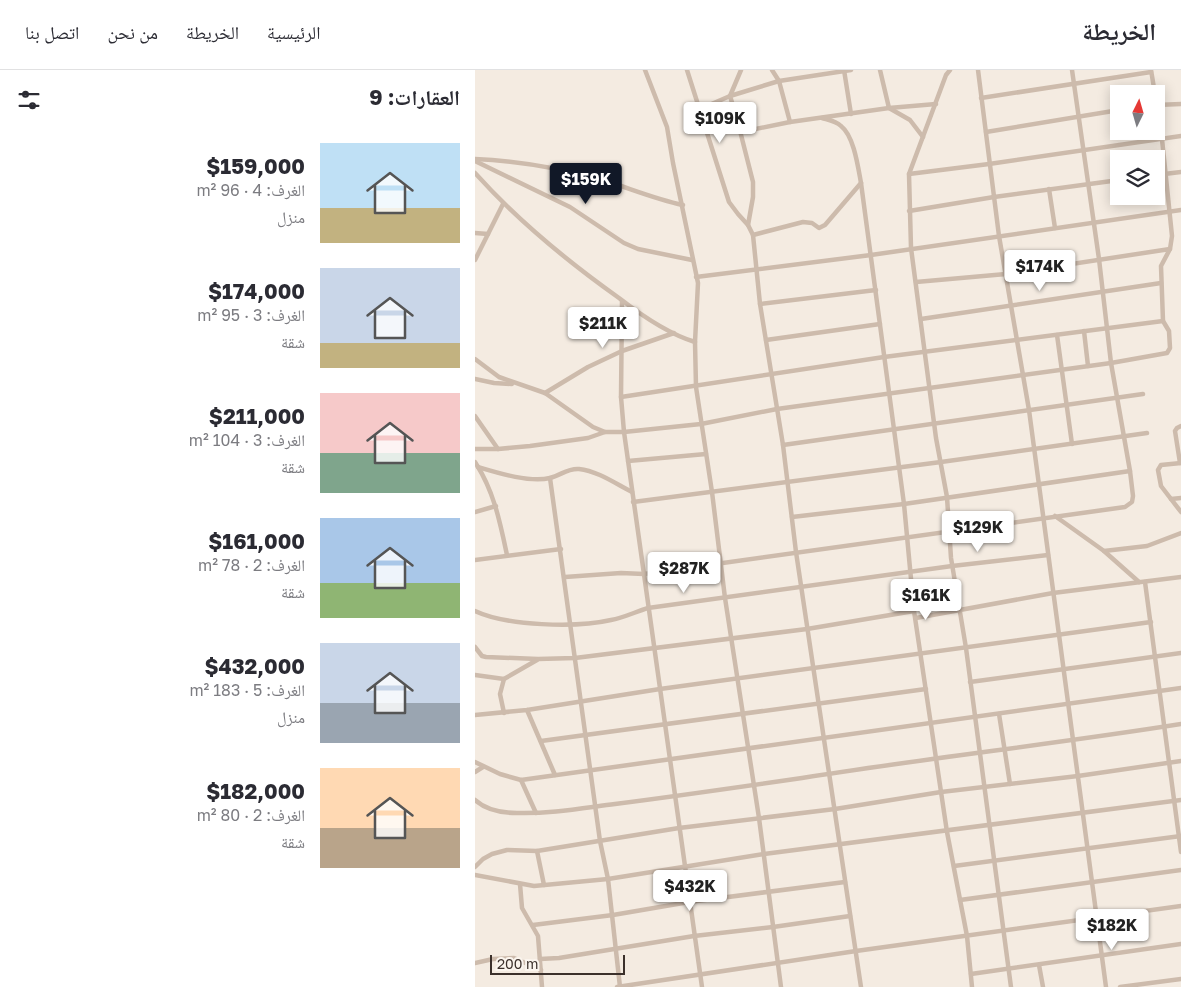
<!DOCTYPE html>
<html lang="ar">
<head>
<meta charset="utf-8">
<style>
	:root { --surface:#fff; --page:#f7f7f7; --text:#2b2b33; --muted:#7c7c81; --line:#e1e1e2; --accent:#111827 }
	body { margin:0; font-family:"Golos Text","Noto Naskh Arabic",sans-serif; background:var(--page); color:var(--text); direction:rtl; height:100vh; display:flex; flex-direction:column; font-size:19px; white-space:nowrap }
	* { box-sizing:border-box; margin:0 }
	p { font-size:16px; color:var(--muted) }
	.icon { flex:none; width:28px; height:28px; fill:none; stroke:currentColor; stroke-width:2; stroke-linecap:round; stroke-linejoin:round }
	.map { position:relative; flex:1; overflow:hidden; direction:ltr }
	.drawer { display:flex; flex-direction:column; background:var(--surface); width:475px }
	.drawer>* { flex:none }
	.needle { width:32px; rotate:5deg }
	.buttons { position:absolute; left:635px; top:15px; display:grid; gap:10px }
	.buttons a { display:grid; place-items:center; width:55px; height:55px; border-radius:0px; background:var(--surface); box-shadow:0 2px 12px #0003; font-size:25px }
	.scale { position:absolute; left:15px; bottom:12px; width:135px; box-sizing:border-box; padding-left:5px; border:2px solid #3b302b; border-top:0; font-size:14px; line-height:18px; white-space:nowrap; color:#3b302b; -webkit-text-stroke:4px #fbf5ee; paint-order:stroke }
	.price { position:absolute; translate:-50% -42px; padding:0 11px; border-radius:5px; background:#fff; color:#222; font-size:16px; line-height:32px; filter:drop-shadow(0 1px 2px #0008) }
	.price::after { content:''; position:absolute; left:50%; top:30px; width:15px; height:11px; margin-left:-8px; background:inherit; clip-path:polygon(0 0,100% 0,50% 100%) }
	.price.on { background:var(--accent); color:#fff }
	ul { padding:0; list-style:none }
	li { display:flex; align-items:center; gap:15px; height:125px; padding:0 15px }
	li span { display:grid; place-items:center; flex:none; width:140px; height:100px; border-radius:0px; color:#555 }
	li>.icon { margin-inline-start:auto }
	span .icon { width:60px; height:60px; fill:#fffc; stroke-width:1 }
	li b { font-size:21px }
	h2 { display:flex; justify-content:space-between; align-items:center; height:60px; padding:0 15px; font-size:21px }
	header { display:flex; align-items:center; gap:30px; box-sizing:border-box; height:70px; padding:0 25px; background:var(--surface); border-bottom:1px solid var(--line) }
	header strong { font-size:24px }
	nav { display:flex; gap:28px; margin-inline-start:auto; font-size:18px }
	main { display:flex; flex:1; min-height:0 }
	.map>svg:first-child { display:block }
</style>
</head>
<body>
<header>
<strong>الخريطة</strong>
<nav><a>الرئيسية</a><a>الخريطة</a><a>من نحن</a><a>اتصل بنا</a></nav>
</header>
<main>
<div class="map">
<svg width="706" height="917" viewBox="0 0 706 917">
	<rect width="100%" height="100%" fill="#f4ebe1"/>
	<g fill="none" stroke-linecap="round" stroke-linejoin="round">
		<g stroke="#cdbbac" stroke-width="4.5">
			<path d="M170,0L192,57L198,93L223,213L220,272L221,317L237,422L250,528L284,748L306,917"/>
			<path d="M212,0L254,132L263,144L273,155L278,165L285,234L308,375L321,482L386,917"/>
			<path d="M266,0L255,26L262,49L278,112V127L273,155"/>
			<path d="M297,0L304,11L315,52"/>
			<path d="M369,0L376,44"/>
			<path d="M405,0L414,38L435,50L448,67"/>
			<path d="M475,0L471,5L434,104L436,178L461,368L472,427L476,488L491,578L536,917"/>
			<path d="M503,0L524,166L554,340L631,917"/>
			<path d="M676,0L680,24"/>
			<path d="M506,28L676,2"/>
			<path d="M681,35L706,34"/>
			<path d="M225,39L255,26L304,11L376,0"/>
			<path d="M347,48C354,50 361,51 366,56C379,66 383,97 386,113L429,434L439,541L472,762L492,866L497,917"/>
			<path d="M266,62L315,52L414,38L461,34"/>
			<path d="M511,62L644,40"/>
			<path d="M0,89C44,91 85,98 128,110C154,118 180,129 208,135"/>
			<path d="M0,91L95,137L149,173L163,179L217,190"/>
			<path d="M0,103C43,151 92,191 144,228C166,245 193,264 220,272"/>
			<path d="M434,104L514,94L706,66"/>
			<path d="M681,105L706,102"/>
			<path d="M574,119L580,158"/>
			<path d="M434,141L519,127L644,110"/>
			<path d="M0,163L13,164"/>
			<path d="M278,165L328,152L337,153L344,158L350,155L386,113"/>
			<path d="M0,190L28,134"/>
			<path d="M221,207L396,185L706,140"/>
			<path d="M441,212L531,204L695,179"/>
			<path d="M147,231L146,327L149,362L227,917"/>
			<path d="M285,234L401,220"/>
			<path d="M446,249L686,213"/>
			<path d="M609,261L613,296"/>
			<path d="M582,265L597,374"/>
			<path d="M291,270L405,254"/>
			<path d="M0,289L24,307L70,323L118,357L130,362H149L226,354L302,339L636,293L692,283L695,278L694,261L688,251L686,196L695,179L697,166L687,69L681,32"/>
			<path d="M0,309L19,313L37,314"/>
			<path d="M70,323L113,297L147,281L199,263"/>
			<path d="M146,327L409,287L688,251"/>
			<path d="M0,346L23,379"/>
			<path d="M308,375L668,324"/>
			<path d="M0,379H23L55,376L113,368L130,362"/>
			<path d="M153,391L231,384"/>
			<path d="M0,392C19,421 25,452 32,485"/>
			<path d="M705,393L700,361L702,358L706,356"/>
			<path d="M706,393L686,395L683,400L686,416L706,442"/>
			<path d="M3,397C23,403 55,413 75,408C86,405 93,398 104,399C123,401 141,414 157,422"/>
			<path d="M75,408L125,771L133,809L145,917"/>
			<path d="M696,429L706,428"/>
			<path d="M158,432L466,392L672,363"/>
			<path d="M0,442L21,436"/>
			<path d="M580,446L629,481L664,512"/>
			<path d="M317,447L429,434L655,401"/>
			<path d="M629,481L672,476L706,463"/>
			<path d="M0,490L86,479"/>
			<path d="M90,507L146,503L169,504L650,437L657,432L658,426L655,401L636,293L624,189L597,0"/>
			<path d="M670,512L706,782"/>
			<path d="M0,541C32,556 101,558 136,550C148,548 160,542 173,538L477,496L573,485"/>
			<path d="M441,548L578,523L706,507"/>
			<path d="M0,577L7,586L11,587L63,589L100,588L332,559L439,541"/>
			<path d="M0,605L29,609"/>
			<path d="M495,612L706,583"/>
			<path d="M52,640L80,705"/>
			<path d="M29,643L25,624L29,609L62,590"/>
			<path d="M524,644L535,714"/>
			<path d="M0,645L52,640L185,619L676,552"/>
			<path d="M66,671L451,619"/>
			<path d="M0,692L25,704L46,710L706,618"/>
			<path d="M0,702L8,697"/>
			<path d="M46,710L61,743"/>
			<path d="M0,730C11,740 27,743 42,743C75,744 108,738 140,734C203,726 265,717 327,708C453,688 580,674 706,654"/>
			<path d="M62,781L69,815"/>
			<path d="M479,796L706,766"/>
			<path d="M0,797L8,789L17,784L32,780L62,781L204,758L360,739L466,722L603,706L706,691"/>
			<path d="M0,805L59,816L133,809L289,784L706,730"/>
			<path d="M45,814L47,838L63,866L67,917"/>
			<path d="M485,830L706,800"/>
			<path d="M58,855L138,845L214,832L370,812"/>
			<path d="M65,889L84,888L219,866L298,857L375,846"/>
			<path d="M0,893L18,889L39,888L66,900"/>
			<path d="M564,895L568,917"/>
			<path d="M496,904L706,874"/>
			<path d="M142,917L381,881L706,836"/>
			<path d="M645,917L706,909"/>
		</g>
	</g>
</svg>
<div class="buttons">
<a><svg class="needle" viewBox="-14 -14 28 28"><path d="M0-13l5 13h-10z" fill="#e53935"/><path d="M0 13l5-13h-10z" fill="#7c7c81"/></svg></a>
<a><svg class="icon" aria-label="layers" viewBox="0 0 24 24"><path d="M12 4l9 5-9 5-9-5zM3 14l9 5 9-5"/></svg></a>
</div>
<div class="scale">200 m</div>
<b class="price" style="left:245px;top:74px">$109K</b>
<b class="price on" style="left:111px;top:135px">$159K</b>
<b class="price" style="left:565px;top:222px">$174K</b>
<b class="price" style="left:128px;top:279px">$211K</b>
<b class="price" style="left:503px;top:483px">$129K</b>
<b class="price" style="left:209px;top:524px">$287K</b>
<b class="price" style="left:451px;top:551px">$161K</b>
<b class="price" style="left:215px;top:842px">$432K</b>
<b class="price" style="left:637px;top:881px">$182K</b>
</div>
<section class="drawer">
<h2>العقارات: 9<svg class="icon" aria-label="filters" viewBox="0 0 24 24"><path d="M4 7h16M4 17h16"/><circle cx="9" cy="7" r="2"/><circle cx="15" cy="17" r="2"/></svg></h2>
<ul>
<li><span style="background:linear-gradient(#bfe0f5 65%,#c2b280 0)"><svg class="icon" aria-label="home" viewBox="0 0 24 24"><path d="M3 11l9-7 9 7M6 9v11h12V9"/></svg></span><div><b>$159,000</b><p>الغرف: 4 · 96 m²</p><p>منزل</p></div></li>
<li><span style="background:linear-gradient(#c9d6e8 75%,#c2b280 0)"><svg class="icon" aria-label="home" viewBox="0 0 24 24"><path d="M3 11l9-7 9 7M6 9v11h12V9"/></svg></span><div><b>$174,000</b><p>الغرف: 3 · 95 m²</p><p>شقة</p></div></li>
<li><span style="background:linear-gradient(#f6c9c9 60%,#7fa58c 0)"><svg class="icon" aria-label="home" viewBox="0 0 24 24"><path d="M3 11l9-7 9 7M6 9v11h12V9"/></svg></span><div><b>$211,000</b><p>الغرف: 3 · 104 m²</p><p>شقة</p></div></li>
<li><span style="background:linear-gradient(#a9c7e8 65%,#8fb573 0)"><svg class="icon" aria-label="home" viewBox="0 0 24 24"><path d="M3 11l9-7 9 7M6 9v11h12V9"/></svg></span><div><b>$161,000</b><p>الغرف: 2 · 78 m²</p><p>شقة</p></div></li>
<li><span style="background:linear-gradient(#c9d6e8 60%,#9aa5b1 0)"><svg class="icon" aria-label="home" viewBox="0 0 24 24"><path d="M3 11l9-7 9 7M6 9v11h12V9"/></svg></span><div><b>$432,000</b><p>الغرف: 5 · 183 m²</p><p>منزل</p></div></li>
<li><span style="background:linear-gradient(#ffd9b3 60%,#b9a48a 0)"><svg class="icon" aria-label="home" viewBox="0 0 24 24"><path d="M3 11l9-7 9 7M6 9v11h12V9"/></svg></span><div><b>$182,000</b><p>الغرف: 2 · 80 m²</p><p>شقة</p></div></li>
</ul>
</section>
</main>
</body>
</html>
